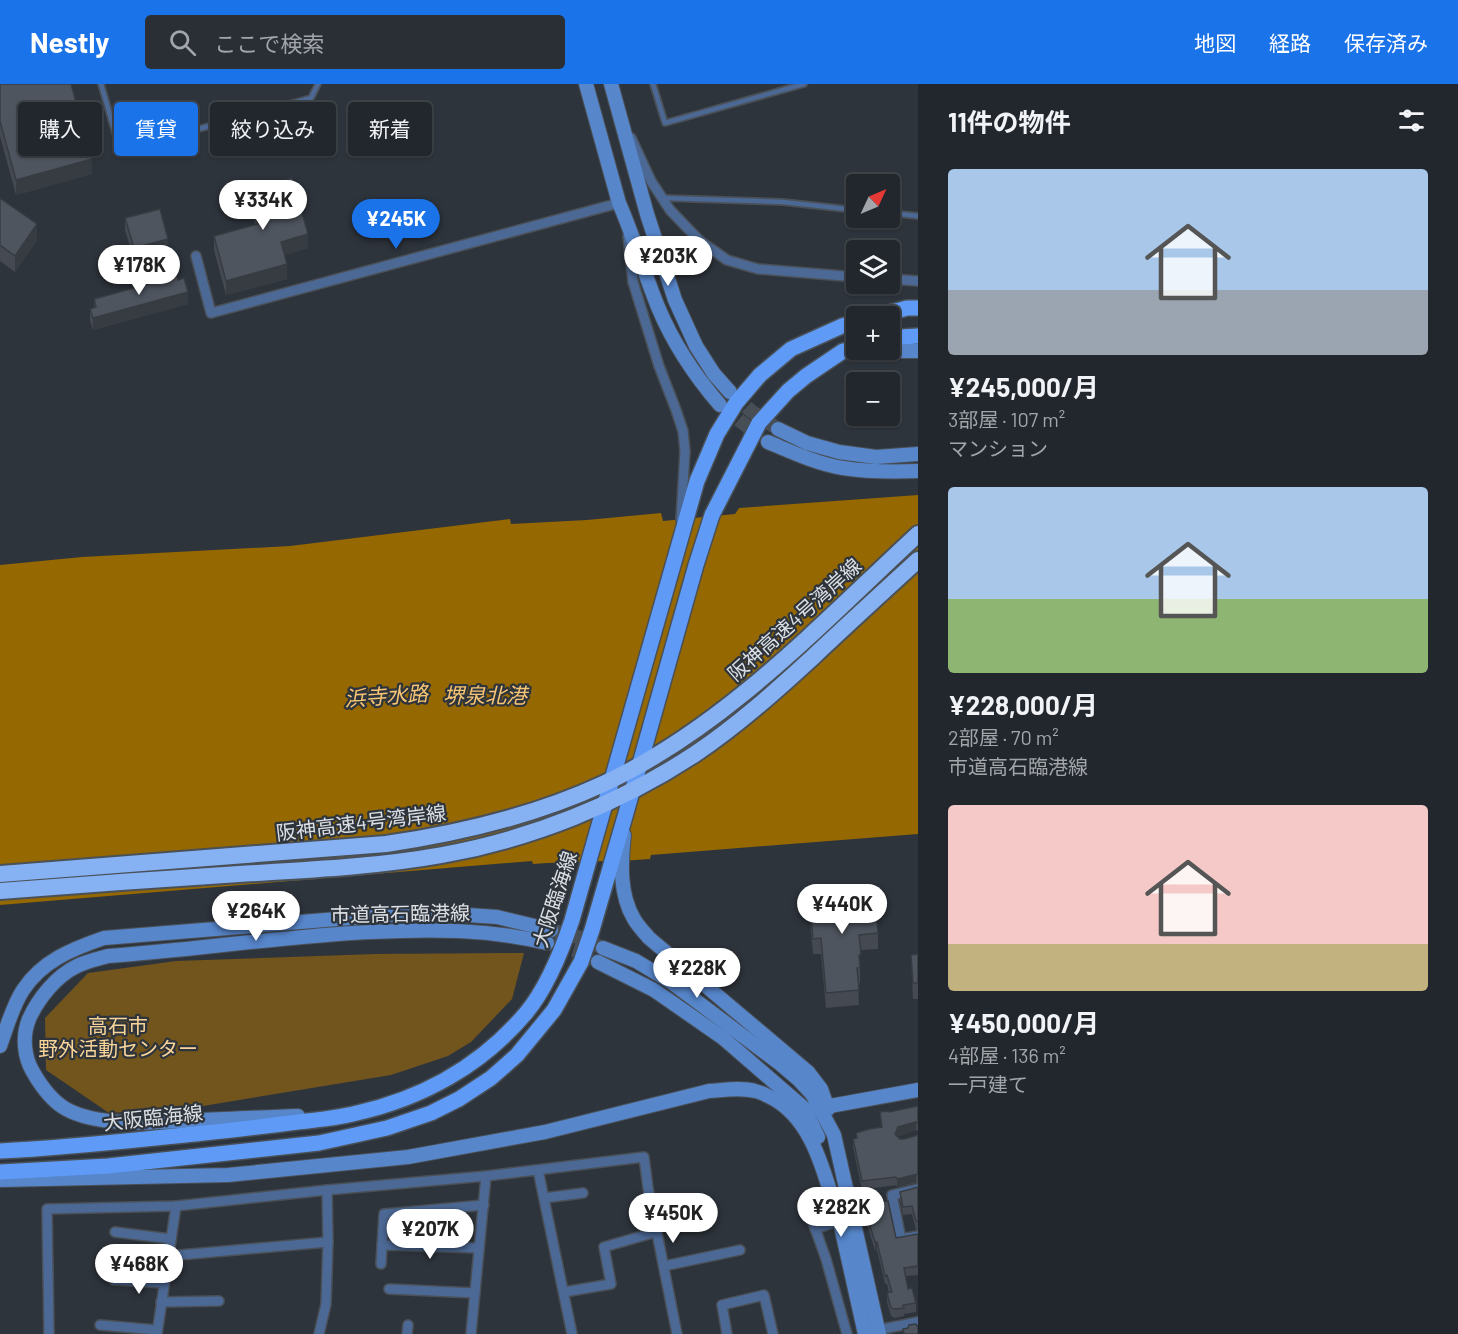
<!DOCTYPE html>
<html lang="ja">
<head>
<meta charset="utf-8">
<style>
	:root { --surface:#22272d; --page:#2a2f35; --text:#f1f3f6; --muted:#a2a5aa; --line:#3f4449; --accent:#1a73e8 }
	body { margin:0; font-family:Barlow,"Noto Sans JP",sans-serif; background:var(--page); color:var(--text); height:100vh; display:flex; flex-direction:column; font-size:22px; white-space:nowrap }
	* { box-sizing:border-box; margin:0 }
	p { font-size:20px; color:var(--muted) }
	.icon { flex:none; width:33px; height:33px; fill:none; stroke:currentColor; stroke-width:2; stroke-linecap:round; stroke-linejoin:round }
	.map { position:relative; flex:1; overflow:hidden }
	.drawer { display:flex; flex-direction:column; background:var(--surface); width:540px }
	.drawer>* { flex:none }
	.guide { position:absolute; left:18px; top:18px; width:570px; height:54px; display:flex; gap:12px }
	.needle { width:39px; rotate:46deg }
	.buttons { position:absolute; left:846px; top:90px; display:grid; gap:12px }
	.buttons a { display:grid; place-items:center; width:54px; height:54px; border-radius:6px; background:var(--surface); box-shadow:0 2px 4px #0004,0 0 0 2px var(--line); font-size:30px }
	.price { position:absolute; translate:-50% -51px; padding:0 14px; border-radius:21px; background:#fff; color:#222; font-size:20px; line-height:39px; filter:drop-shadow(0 2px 3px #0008) }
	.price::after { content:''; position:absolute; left:50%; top:36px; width:18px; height:14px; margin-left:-9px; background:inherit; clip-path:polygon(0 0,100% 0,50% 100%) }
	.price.current { background:var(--accent); color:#fff }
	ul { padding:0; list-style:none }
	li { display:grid; align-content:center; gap:12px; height:318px; padding:0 30px }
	li span { display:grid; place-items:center; height:186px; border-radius:6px; color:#555 }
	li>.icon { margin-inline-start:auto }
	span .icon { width:108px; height:108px; fill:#fffc; stroke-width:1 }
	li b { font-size:26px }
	h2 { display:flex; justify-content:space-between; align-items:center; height:72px; padding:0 30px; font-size:26px }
	.tag { padding:0 21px; border-radius:6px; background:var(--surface); box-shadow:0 2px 4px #0004,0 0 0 2px var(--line); font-size:21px; line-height:54px }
	.tag.current { background:var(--accent); color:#fff }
	header { display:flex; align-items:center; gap:36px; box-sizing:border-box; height:84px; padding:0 30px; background:var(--accent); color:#fff }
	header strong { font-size:28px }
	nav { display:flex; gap:33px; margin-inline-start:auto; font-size:21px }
	.search { width:420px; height:54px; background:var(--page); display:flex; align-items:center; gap:15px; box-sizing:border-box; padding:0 21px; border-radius:6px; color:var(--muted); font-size:22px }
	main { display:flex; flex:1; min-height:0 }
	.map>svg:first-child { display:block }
</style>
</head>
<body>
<header>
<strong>Nestly</strong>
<div class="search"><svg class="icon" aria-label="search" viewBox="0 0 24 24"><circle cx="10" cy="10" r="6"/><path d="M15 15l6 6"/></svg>ここで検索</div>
<nav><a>地図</a><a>経路</a><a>保存済み</a></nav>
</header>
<main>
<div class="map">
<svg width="918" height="1250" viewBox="0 0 918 1250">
	<rect width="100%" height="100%" fill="#2e343c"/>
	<path fill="#72541d" d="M524,869L512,915L471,958L448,972L391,991L191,1024L109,1029L46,986L45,934L88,889L176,877L375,870Z"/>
	<path fill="#956801" d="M918,411V750L651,771L650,775C611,778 572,777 533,780L532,777L0,821V481L82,473L290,462L510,435L511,440L587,436L661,429L663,437L735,430L739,424Z"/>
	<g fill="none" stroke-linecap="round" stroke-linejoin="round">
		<g stroke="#484e55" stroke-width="14" stroke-dasharray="14 7" stroke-linecap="butt">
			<path d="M731,309L751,327L778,345"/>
			<path d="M722,323L761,353"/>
			<path d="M551,846L578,853L603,864"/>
			<path d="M553,860L574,866L593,876"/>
		</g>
		<defs>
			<g id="lane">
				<path d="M101,0L116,52L133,63L311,14L318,0"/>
				<path d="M653,0L665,39L804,0"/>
				<path d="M665,114L783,118L856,126"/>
				<path d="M890,129L918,132"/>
			</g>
			<g id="street">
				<path d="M631,54L651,97L670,126L700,157L727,176L758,185L856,193"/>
				<path d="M628,152L633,198L659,282L676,326L683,347L685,367L681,436"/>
				<path d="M196,172L211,229L619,119"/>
				<path d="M890,195L918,197"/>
				<path d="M538,1086L572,1250"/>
				<path d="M918,1105L892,1111L901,1155L918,1152"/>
				<path d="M544,1114L583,1109"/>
				<path d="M810,1130L826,1175L847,1250"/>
				<path d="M815,1145L839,1137"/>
				<path d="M115,1148L171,1155"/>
				<path d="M382,1161L479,1164"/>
				<path d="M168,1172L328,1158"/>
				<path d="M381,1180L384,1130L484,1121"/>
				<path d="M664,1182L740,1166"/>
				<path d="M114,1196L164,1199"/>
				<path d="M389,1205L475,1209"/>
				<path d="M564,1208L611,1200L604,1163L656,1148"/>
				<path d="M161,1218L219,1217"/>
				<path d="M100,1241L157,1246"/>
				<path d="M873,1247L918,1238"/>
				<path d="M49,1250L47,1125L176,1122L327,1106L486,1092L644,1073L648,1104L677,1250"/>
				<path d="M157,1250L176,1122"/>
				<path d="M319,1250L326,1220L328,1158L327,1106"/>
				<path d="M407,1250L408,1241"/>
				<path d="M471,1250L486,1092"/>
				<path d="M727,1250L722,1221L764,1211L773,1250"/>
			</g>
			<g id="secondary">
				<path d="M586,0L619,119C634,153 644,189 658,223C673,259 695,292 720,321"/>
				<path d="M611,0L647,130L675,216L696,262L714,290L730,308"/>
				<path d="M845,267H918"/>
				<path d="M778,345L807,359L839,368L876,373L918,370"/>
				<path d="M768,358C792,368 817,380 843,384C868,388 893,388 918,387"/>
				<path d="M624,751C621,778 619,810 634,835C638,842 644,848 649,854L808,988L821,1005L828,1025"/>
				<path d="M603,864L636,877L671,898L779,979L799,996L812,1010L834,1051L879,1250"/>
				<path d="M598,878L654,906L723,954L805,1025L818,1053"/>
				<path d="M0,962C7,943 12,923 23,906C42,877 72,865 104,854L424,828L497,833L551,846"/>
				<path d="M819,1024L918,1006"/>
				<path d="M298,1032C264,1033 231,1035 197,1036C160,1038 100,1044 66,1025C52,1017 41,1002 33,988C24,973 22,952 29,935C38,915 56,892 77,882C87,877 97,875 108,872C196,866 283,852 371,848C430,845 489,845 547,859"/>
				<path d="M0,1096L228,1091L408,1073L545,1048L709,1007C724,1006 741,1003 755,1007C760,1008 764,1010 768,1012C814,1033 825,1093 839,1137"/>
				<path d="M838,1129L865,1250"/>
			</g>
			<g id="primary">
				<path d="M878,232L907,224H918"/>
				<path d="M890,256L901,253L918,252"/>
				<path d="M0,1067C68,1064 136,1056 204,1049C235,1046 267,1042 298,1038C318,1036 338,1034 357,1029C423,1014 482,981 526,929C546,905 562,866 572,836L697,397L717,350L736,319L760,291L791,265L842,242L856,238"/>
				<path d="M0,1088L108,1082L319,1059L387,1044L431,1029L459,1015L491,994L517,971L554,926L581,878L592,846L626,729L696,481L712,431L759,339L788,307L806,292L843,267L856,264"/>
			</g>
			<g id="highway">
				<path d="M0,790L386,760C461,749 534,732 603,700C724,644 821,540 918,450"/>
				<path d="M0,807C80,801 159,795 239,790C306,786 375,783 442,771C531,755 619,720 695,670C738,641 776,607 813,573C848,540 883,508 918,476"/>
			</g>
		</defs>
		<use href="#lane" stroke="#4a5057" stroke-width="8"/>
		<use href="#street" stroke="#4a5057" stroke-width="12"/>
		<use href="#secondary" stroke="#4a5057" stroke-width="16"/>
		<use href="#primary" stroke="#4a5057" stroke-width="18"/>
		<use href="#highway" stroke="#4a5057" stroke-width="20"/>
		<use href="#lane" stroke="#4c6995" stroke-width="4.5"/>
		<use href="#street" stroke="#4c6995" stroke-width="9"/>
		<use href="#secondary" stroke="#5786cb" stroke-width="14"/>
		<use href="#primary" stroke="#5f9bf6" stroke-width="15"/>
		<use href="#highway" stroke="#86b1f2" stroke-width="16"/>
	</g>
	<g fill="#444952">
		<path d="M0,0L92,90L16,111L0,52Z"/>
		<path d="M247,100L265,101L308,164L284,171L287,195L226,211L214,166V152L255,141L247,114Z"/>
		<path d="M0,114L37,156L15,188L0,177Z"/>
		<path d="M125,134L168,166L134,176L125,146Z"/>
		<path d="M94,215L188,220L93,246L90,237V225L94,224Z"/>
		<path d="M812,807L832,810L865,817L878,849V865L860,866V899H858L859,921L826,924L821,870H813L810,838V822H812Z"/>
		<path d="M918,870V915H913L911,871Z"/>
		<path d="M918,1022V1047L916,1046L898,1052L900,1055H904L918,1051V1099L897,1103L896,1101L862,1106L853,1063V1055L881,1043L880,1028H889Z"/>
		<path d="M918,1103V1146H916L912,1130L903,1131L900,1116V1108Z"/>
		<path d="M867,1120L896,1154L918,1150V1191L906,1192L908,1205L916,1219V1228L904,1230V1232L895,1234L891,1232L887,1218V1209H889L887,1200H885L877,1166L875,1167L868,1143Z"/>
	</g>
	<g fill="#373c42">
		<path d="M92,75V90L16,111V96Z"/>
		<path d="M37,140V156L15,188V172Z"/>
		<path d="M308,150V164L281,172V158Z"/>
		<path d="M168,155V166L134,176V164Z"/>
		<path d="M287,180V195L226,211V197Z"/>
		<path d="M188,208V220L93,246V234Z"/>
		<path d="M916,1038V1046L898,1052L895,1058V1050L898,1043Z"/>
		<path d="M916,1090V1098L897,1103V1095Z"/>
		<path d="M875,1158H877V1166L875,1167Z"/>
	</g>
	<g fill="#4f555f" stroke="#373c42" stroke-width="1.5">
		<path d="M0,0H71L92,75L16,96L0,37Z"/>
		<path d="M292,94L308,150L281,158L287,180L226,197L214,152L258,140L247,100L263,96L265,101Z"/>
		<path d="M0,114L37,140L15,172L0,161Z"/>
		<path d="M160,125L168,155L134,164L125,134Z"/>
		<path d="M177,192L178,196L184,194L188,208L93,234L90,225L96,223L94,215Z"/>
		<path d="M832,806V810L864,808L865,817H875L878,849L859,851L861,870L859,871L860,884H857L859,906L826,909L821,854L813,855L810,822H813L812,807Z"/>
		<path d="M918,870V899H913L911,871Z"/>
		<path d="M918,1022V1039L916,1038L898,1043L895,1050L900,1055H904L918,1051V1090L897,1095L896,1093L862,1097L853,1055L857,1054L856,1049L869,1045L882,1043L880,1028L888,1027L889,1028Z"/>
		<path d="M918,1103V1138L916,1137L912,1122L903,1123L900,1108Z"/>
		<path d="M888,1117L896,1154L918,1150V1182L904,1184L908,1205L912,1204L916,1219L903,1221L904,1224L895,1225L891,1224L887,1209L892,1208L887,1191L885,1192L877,1158H875L868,1135L867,1120Z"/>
		<path d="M916,1240L917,1242H918V1250H904L903,1245L908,1244L909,1241Z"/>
	</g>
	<g text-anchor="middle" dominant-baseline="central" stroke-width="4.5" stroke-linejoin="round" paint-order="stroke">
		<g font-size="20" fill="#dce0e5" stroke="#2e343c">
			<text transform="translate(794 535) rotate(-42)">阪神高速4号湾岸線</text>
			<text transform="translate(361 738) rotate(-7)">阪神高速4号湾岸線</text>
			<text transform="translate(554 815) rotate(-72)">大阪臨海線</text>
			<text transform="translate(400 829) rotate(-1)">市道高石臨港線</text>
			<text transform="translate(153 1033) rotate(-6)">大阪臨海線</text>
		</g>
		<g font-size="20" fill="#f9d499" stroke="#2e343c">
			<text x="118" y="941">高石市<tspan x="118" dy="23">野外活動センター</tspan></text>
		</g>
		<g font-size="21" font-style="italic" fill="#f7c574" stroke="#2e343c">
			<text x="485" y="610">堺泉北港</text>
			<text transform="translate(386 611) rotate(-4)">浜寺水路</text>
		</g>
	</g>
</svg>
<div class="buttons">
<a><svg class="needle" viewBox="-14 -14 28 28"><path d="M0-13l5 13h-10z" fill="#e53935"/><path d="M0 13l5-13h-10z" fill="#a2a5aa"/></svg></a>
<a><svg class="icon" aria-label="layers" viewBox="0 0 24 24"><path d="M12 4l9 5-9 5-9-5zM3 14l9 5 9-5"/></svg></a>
<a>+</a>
<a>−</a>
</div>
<b class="price" style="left:263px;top:147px">¥334K</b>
<b class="price current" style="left:396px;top:166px">¥245K</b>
<b class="price" style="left:668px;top:203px">¥203K</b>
<b class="price" style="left:139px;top:212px">¥178K</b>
<b class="price" style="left:842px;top:851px">¥440K</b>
<b class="price" style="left:256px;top:858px">¥264K</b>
<b class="price" style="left:697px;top:915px">¥228K</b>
<b class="price" style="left:841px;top:1154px">¥282K</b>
<b class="price" style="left:673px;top:1160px">¥450K</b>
<b class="price" style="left:430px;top:1176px">¥207K</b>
<b class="price" style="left:139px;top:1211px">¥468K</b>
<div class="guide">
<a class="tag">購入</a>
<a class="tag current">賃貸</a>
<a class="tag">絞り込み</a>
<a class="tag">新着</a>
</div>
</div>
<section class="drawer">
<h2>11件の物件<svg class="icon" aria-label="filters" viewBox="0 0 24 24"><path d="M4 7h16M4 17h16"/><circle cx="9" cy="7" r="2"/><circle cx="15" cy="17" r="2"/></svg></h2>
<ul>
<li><span style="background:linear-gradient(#a9c7e8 65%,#9aa5b1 0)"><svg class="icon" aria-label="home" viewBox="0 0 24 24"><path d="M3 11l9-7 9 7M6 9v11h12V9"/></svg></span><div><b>¥245,000/月</b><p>3部屋 · 107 m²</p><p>マンション</p></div></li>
<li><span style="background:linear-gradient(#a9c7e8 60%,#8fb573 0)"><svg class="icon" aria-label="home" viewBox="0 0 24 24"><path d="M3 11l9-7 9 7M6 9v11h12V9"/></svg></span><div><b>¥228,000/月</b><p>2部屋 · 70 m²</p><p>市道高石臨港線</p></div></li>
<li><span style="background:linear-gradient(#f6c9c9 75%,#c2b280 0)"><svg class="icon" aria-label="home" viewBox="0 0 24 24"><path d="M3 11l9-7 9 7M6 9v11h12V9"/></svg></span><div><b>¥450,000/月</b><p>4部屋 · 136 m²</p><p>一戸建て</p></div></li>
</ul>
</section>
</main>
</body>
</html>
